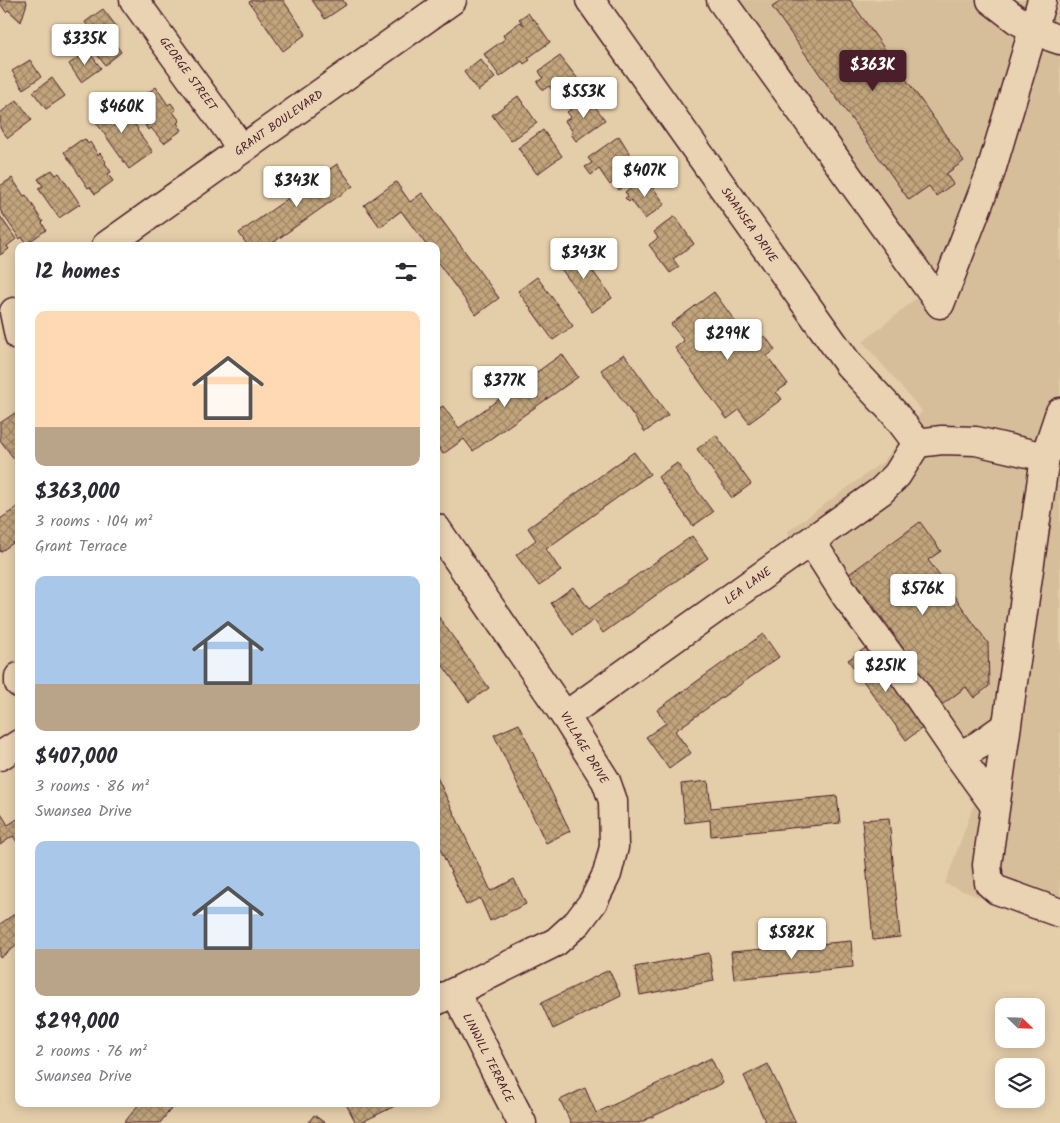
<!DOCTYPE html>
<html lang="en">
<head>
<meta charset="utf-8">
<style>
	:root { --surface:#fff; --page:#f7f7f7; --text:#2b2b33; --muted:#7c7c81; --accent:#4a1f2b }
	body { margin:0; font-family:Kalam,sans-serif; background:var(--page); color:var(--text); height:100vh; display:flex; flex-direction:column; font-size:19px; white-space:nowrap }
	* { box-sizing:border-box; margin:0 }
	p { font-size:16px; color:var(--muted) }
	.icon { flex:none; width:28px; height:28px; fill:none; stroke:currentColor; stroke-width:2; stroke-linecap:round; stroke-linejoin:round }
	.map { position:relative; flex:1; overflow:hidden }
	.panel { position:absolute; left:15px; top:242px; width:425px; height:865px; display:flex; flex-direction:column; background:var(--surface); border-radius:10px; box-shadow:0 2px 12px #0003 }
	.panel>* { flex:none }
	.needle { width:32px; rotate:113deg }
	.fabs { position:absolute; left:995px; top:998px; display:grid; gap:10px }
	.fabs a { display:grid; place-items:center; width:50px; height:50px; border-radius:10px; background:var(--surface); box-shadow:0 2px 12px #0003; font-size:25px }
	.price { position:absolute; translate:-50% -42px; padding:0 11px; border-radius:5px; background:#fff; color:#222; font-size:16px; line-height:32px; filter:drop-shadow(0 1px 2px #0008) }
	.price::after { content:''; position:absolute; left:50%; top:30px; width:15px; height:11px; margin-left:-8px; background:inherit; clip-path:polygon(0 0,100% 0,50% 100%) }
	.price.selected { background:var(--accent); color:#fff }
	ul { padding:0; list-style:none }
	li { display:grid; align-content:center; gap:10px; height:265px; padding:0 20px }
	li span { display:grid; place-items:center; height:155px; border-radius:10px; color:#555 }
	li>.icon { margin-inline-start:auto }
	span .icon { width:90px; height:90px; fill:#fffc; stroke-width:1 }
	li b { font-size:21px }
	h2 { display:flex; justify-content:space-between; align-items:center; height:60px; padding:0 20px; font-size:21px }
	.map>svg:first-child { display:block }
</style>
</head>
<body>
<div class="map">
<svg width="1060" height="1123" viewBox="0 0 1060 1123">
	<defs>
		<pattern id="building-cross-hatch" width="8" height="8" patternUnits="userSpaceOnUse" patternTransform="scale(1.25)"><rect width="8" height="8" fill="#c1a57c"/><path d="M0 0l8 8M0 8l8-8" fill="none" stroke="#9f8666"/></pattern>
	</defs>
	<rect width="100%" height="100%" fill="#e4cda9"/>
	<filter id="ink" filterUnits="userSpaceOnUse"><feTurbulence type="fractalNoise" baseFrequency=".02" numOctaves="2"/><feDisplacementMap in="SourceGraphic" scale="10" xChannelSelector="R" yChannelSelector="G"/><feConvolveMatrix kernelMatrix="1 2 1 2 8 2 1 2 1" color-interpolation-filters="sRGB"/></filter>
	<g filter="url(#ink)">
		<path fill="#d7be9a" d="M709,0H1060V928L945,884L977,796L787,532L884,461L922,411L863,342L919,296Z"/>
		<g fill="url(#building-cross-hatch)" stroke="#4a1f2b">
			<path d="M0,0H26L27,3L21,22L8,10L6,12L0,3Z"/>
			<path d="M253,0H283L306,34L283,51L249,2Z"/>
			<path d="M312,0H343L346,5L325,19Z"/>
			<path d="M783,0H850L964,161L946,174L953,184L936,196L929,186L909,200L772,7Z"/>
			<path d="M103,9L116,26L98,39L85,22Z"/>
			<path d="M528,13L533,20L534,19L550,42L528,58L530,60L524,64L522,61L500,77L484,54L505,39L503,35L520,22L524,25L519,19Z"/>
			<path d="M109,35L121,52L105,65L92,48Z"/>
			<path d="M88,51L101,68L81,82L69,64Z"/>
			<path d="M560,56L581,83L559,99L549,86L543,90L537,82L543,78L539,71Z"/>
			<path d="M480,59L495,78L478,91L464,72Z"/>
			<path d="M30,60L41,77L23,89L12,71Z"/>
			<path d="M52,78L65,96L46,109L33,92Z"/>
			<path d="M156,87L168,105L171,103L176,110L173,112L180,121L177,123L182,130L164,143L151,128L148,130L145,125L148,124L132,101L137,97L139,99Z"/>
			<path d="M518,96L537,123L511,141L492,115Z"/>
			<path d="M588,97L605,120L576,141L571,134L573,132L565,121L571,117L567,112Z"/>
			<path d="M17,100L32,120L8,138L0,128V113Z"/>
			<path d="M110,103L113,107L118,104L127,117L129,116L138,129L137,130L153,152L129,169L91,115L102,107L103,108Z"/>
			<path d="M543,130L562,156L537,174L518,148Z"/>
			<path d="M619,136L637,165L632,168L638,176L619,190L613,182L610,185L599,169L591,175L585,167L592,163L588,158Z"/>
			<path d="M85,139L88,144L90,142L98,155L100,153L106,162L105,163L111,172L108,174L113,181L95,194L90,187L88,188L64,152L81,140V141Z"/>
			<path d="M337,164L353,186L268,246H248L239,233Z"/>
			<path d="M52,170L56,175L59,173L80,204L59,218L38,188L43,186L38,179Z"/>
			<path d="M645,177L665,204L645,219L631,200L629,202L625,198L628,196L625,192Z"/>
			<path d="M12,178L24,196L26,195L36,210H35L43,222L42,223L46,230L26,244L22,237L20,239L0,210V186Z"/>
			<path d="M396,182L410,202L422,193L499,298L476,315L436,260V246H427L401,211L380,227L364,205Z"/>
			<path d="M0,216L16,239L7,246L9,249L0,255Z"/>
			<path d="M675,216L694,244L673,259L679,267L670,273L649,245L658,238L654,232Z"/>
			<path d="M577,249L612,298L592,312L557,263Z"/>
			<path d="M537,277L573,326L553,340L518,291Z"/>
			<path d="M714,292L752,345L765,336L775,350L767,356L788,384L776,392L782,399L749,423L739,410L727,419L675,348L684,341L671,324Z"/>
			<path d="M562,354L578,377L473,451L464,439L443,454L436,443V410L443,406L459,428Z"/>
			<path d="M624,354L668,415L645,432L601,370Z"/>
			<path d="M15,413L19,419V458L15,460L0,440V423Z"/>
			<path d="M716,435L751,484L732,498L697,449Z"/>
			<path d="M634,452L650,474L546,549L561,571L539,586L516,555L536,540L528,528Z"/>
			<path d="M677,463L713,512L693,526L658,477Z"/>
			<path d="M19,506V539L0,552V519Z"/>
			<path d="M920,522L941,551L928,560L988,643L989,686L974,698L966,687L939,707L889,637L894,634L872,604L863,610L841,580Z"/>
			<path d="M692,536L708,558L603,633L594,620L573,635L551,603L573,587L589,609Z"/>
			<path d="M438,616L489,688L469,702L436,656V618Z"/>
			<path d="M763,634L779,657L675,731L691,753L669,769L646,737L666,723L657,710Z"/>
			<path d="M867,647L924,727L906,740L848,660Z"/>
			<path d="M519,724L570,831L546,843L494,735Z"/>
			<path d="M436,775L491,891L514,879L526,904L490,921L480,898L466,905L436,840Z"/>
			<path d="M708,781L711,808L837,796L840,823L711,836L710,820L685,823L681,784Z"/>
			<path d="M0,812L8,825L19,818V845L13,836L0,845Z"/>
			<path d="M889,818L900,937L873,940L862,820Z"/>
			<path d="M19,911V944L0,958V924Z"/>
			<path d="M851,941L853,967L734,979L731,952Z"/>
			<path d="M709,953L714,981L640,995L635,967Z"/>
			<path d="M609,970L621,996L553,1029L541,1003Z"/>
			<path d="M711,1058L723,1083L639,1123H571L560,1100L585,1088L596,1113Z"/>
			<path d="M768,1064L796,1123H766L744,1076Z"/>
			<path d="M139,1104H175L160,1123H124Z"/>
			<path d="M346,1104H399L360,1123H356Z"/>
			<path d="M314,1115L325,1123H308Z"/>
		</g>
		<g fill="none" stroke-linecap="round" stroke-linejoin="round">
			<defs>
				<g id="minor">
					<path d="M134,0L242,149"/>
					<path d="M590,0L849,365L895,414L917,443"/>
					<path d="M721,0L940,304L990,174L1042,0"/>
					<path d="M991,0L1017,20L1051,37L1060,40"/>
					<path d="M106,246L452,0"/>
					<path d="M14,312L19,336"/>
					<path d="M1060,412L1045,457L987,865L989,883L997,890L1060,913"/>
					<path d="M917,443L942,440L976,441L1045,457"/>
					<path d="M436,528L565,716L606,781L613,801L614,847L607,874L593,902L578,922L556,942L436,1001"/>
					<path d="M811,541L846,596L896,664L961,759L995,806"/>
					<path d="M19,677V683"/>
					<path d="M565,716L881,491L897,475L917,443"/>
					<path d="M0,756L19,744"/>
					<path d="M959,756L979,745L1006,726"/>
					<path d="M455,992L522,1123"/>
				</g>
			</defs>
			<use href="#minor" stroke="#4a1f2b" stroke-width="31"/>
			<use href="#minor" stroke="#e9d3b2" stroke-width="28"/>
		</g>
	</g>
	<g text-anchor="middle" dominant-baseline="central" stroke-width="4" stroke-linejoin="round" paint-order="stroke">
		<g font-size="12" fill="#4a1f2b" stroke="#e9d3b2">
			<text transform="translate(188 74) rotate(54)">GEORGE STREET</text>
			<text transform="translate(279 123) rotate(-35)">GRANT BOULEVARD</text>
			<text transform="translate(749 225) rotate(55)">SWANSEA DRIVE</text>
			<text transform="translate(748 586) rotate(-36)">LEA LANE</text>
			<text transform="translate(584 748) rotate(59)">VILLAGE DRIVE</text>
			<text transform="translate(488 1058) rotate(63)">LINWILL TERRACE</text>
		</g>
	</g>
</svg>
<div class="fabs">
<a><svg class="needle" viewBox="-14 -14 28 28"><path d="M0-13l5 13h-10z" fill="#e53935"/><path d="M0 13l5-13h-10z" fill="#7c7c81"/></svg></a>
<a><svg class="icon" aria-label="layers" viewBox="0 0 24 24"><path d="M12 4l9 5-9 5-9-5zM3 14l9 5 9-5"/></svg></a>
</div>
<b class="price" style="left:85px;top:66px">$335K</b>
<b class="price selected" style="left:873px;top:92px">$363K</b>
<b class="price" style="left:584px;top:119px">$553K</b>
<b class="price" style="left:122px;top:134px">$460K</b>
<b class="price" style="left:645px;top:198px">$407K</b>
<b class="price" style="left:297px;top:208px">$343K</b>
<b class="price" style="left:584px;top:280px">$343K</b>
<b class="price" style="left:728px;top:361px">$299K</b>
<b class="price" style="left:505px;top:408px">$377K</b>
<b class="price" style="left:923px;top:616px">$576K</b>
<b class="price" style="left:886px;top:693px">$251K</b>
<b class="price" style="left:792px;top:960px">$582K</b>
<section class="panel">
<h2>12 homes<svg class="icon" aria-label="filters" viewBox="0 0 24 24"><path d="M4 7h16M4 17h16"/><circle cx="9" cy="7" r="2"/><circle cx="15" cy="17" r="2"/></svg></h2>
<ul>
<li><span style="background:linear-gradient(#ffd9b3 75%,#b9a48a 0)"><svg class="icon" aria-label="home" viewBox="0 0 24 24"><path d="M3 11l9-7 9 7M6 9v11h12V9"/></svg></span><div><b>$363,000</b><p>3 rooms · 104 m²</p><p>Grant Terrace</p></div></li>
<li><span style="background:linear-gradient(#a9c7e8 70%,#b9a48a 0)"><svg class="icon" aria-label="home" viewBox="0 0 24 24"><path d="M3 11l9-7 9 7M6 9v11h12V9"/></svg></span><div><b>$407,000</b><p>3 rooms · 86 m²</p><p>Swansea Drive</p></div></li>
<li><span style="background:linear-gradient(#a9c7e8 70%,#b9a48a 0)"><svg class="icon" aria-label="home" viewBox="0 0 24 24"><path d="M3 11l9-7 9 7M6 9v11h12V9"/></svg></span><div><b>$299,000</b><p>2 rooms · 76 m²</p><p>Swansea Drive</p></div></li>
</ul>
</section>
</div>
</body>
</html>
